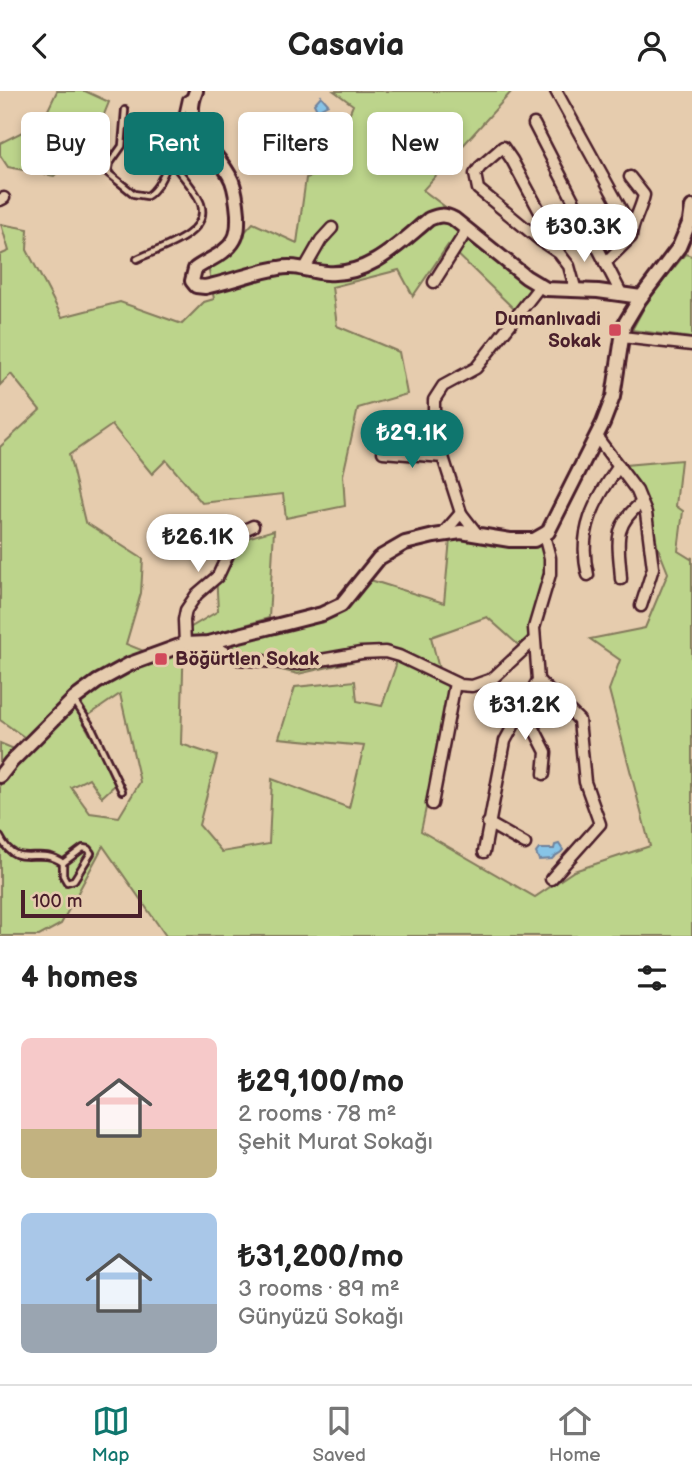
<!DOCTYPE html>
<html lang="en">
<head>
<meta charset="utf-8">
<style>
	:root { --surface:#fff; --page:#f2f2f2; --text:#222; --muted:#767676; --line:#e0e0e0; --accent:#0f766e }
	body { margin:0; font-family:"Balsamiq Sans",sans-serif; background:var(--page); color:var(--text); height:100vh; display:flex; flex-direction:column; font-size:26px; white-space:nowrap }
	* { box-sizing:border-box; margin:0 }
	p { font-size:23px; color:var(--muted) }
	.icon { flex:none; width:38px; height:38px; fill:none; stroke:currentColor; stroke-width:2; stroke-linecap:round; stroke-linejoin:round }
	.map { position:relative; height:845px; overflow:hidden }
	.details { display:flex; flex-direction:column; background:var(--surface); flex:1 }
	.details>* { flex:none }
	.hud { position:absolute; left:21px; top:21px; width:651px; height:63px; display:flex; gap:14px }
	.scale { position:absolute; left:21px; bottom:18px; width:121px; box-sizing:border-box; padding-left:7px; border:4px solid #4a1f2b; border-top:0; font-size:19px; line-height:24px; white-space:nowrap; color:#4a1f2b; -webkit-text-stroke:5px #e6ccae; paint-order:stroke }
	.price { position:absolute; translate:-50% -60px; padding:0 16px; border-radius:24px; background:#fff; color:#222; font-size:23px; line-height:46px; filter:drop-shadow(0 2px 4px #0008) }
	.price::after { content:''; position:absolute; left:50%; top:42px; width:21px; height:16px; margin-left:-10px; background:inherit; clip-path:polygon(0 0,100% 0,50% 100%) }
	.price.current { background:var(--accent); color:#fff }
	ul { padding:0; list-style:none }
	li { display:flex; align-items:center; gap:21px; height:175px; padding:0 21px }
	li span { display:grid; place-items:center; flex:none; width:196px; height:140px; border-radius:10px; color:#555 }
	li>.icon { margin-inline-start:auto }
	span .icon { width:84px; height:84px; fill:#fffc; stroke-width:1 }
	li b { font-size:30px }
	h2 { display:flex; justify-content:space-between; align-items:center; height:84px; padding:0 21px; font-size:30px }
	.chip { padding:0 24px; border-radius:10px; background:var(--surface); box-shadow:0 4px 10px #0003; font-size:24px; line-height:63px }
	.chip.current { background:var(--accent); color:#fff }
	header { display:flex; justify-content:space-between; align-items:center; height:91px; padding:0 21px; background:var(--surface); font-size:32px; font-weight:700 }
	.tabs { display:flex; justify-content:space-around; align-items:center; height:98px; border-top:2px solid var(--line); background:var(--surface); font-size:19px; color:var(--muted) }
	.tabs a { display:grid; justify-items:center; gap:4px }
	.tabs .current { color:var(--accent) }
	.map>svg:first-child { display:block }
</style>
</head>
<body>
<header><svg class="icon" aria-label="back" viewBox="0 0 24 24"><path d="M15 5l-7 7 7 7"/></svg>Casavia<svg class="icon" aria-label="person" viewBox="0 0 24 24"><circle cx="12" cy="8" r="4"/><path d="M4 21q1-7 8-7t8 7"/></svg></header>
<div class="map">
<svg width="692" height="845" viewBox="0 0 692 845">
	<rect width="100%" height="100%" fill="#e6ccae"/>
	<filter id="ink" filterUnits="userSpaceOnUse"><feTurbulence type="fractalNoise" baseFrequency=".0143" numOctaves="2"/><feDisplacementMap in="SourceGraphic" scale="14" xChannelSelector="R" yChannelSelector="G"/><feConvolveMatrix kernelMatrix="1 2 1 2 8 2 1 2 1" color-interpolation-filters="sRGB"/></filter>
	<g filter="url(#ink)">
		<g fill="#bcd48b" stroke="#837a5b" stroke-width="2" fill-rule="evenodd">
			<path d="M57,0H85L109,11L84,73L67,72L54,85L8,76L0,64V52L30,37L69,55L79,36L46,23Z"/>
			<path d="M334,0H512L423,99L543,190L515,219L448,154L413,205L399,179L332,196L337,235L399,261L407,303L358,317L343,384L345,415L286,427L283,403L202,412L166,369L152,383L112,334L69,364L85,431L143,468L141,502L126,553L146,561L184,545L181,653L217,665L199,734L222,761L269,753L272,688L349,717L364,655L279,647L295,596L355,590L357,610L382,615L396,574L391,562L298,583L228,566L236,551L345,511L367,488L444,512L450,448L541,454L548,473L524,559L487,526L431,546L441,586L452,596L421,740L535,806L574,780L650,755L609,599L620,569L590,548L645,537L668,482L625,374L681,369L676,415L683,420L678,460L691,468L692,466V845H166L103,755L61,833L39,845H0V652L14,658L24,646L0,629V356L40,319L11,283L0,294V164L9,160L1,133L28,138L27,159L62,226L120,211L182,233L204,211L214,208L209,180L253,132L297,152L306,87L325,81L353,14ZM120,603L140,691L119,726L90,722L71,696L89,687L102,706L117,692L82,629Z"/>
			<path d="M685,163L692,165V247L632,239L648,209Z"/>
			<path d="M274,439L269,527L192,549L188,538L218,520L216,481L237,450Z"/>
		</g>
		<g fill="#87c4e7" stroke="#6f829c" stroke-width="2">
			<path d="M321,5L328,13L321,17L325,19L318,32L311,29L317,19L314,13Z"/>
			<path d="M559,753L563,759C560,764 555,763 552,768L539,769L536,762L539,758H554L555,754Z"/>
		</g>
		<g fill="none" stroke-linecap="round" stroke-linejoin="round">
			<defs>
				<g id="service">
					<path d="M125,19L122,55L110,72L108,82L134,103L147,105C168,93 181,31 186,8L191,5"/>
					<path d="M137,168C157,158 211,144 201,113C196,98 179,82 170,69"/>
					<path d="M74,609L92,637L122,700"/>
					<path d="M0,746C18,781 37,753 63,772"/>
					<path d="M83,757L88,758L91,762L74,789L67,791L63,784V772Z"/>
				</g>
				<g id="minor">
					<path d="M556,0L631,136"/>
					<path d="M534,33L622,204"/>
					<path d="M0,109L4,107"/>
					<path d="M559,162L540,149L478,98L475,83L480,76L503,56L512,69L553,145L559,162L569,175L576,200"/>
					<path d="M605,172L631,146C632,131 641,119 644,104L630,86"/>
					<path d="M305,177L321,149L332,137"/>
					<path d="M434,191L467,139"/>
					<path d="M622,246L692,254"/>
					<path d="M596,345L637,400L646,422L653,477L641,515"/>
					<path d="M383,361L443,366"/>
					<path d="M442,444L461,422"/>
					<path d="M478,444L461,422L443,366L434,319V309L443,295L476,277L540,195"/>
					<path d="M588,484C577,441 594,410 619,375"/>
					<path d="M621,488C619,452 611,437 641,412"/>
					<path d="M208,552L238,568L298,573L361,562L385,561L399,565L460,594L472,595L492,588L533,550"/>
					<path d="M185,553L184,529L186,519L197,503L218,485L238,442L253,435"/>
					<path d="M538,589L579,629L585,691L600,733L551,788"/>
					<path d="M523,616L546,661L544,683"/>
					<path d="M432,713L455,592"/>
					<path d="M488,732L525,753"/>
					<path d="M484,761L505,650L538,589L534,537L550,483V467L544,444"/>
				</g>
				<g id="tertiary">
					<path d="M196,0C179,41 218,57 232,90C236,101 237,111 238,123C238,131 239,141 234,149C226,163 207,169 195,178L192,190L196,195L205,196C230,191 254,181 279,177C296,173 310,181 327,182C369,185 399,153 429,128C439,124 444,123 454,128L526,186L546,198L598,200L641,206"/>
					<path d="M0,685L11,671L74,608L97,591L130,573L185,553L208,552L322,523L341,514L379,467L405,452L434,445L461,441L510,449H534L548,441L603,332L613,306L624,234L639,209L679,156L690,130L692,116"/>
				</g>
			</defs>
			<use href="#service" stroke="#4a1f2b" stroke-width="10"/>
			<use href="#minor" stroke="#4a1f2b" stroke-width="15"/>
			<use href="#tertiary" stroke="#4a1f2b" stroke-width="18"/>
			<use href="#service" stroke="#e6ccae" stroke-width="4.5"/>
			<use href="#minor" stroke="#e6ccae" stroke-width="10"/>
			<use href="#tertiary" stroke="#e6ccae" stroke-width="12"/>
		</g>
	</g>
	<g fill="#d1495b" stroke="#e6ccae" stroke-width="2.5">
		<rect x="608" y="232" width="14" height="14" rx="3.5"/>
		<rect x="154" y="561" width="14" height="14" rx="3.5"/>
	</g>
	<g text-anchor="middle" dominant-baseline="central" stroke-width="7" stroke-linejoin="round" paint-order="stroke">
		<g font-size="19" font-weight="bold" fill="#4a1f2b" stroke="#e6ccae" text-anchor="end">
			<text x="601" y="228">Dumanlıvadi<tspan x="601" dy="22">Sokak</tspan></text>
			<text x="175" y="568" text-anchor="start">Böğürtlen Sokak</text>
		</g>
	</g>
</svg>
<div class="scale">100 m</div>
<b class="price" style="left:584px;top:173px">₺30.3K</b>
<b class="price current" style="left:412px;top:379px">₺29.1K</b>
<b class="price" style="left:198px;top:483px">₺26.1K</b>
<b class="price" style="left:525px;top:651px">₺31.2K</b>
<div class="hud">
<a class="chip">Buy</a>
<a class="chip current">Rent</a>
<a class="chip">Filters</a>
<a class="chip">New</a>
</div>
</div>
<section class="details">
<h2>4 homes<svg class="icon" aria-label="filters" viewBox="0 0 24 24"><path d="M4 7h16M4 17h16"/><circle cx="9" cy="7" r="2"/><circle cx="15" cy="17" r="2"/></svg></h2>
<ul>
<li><span style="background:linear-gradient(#f6c9c9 65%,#c2b280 0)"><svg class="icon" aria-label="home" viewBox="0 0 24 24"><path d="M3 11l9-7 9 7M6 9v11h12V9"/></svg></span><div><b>₺29,100/mo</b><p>2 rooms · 78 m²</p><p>Şehit Murat Sokağı</p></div></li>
<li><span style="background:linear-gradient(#a9c7e8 65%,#9aa5b1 0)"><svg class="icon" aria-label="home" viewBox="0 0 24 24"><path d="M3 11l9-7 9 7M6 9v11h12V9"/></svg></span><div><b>₺31,200/mo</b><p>3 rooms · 89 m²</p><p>Günyüzü Sokağı</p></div></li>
</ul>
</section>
<nav class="tabs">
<a class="current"><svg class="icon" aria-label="map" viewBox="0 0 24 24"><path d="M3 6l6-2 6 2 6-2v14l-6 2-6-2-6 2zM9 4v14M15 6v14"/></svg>Map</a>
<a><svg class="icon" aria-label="saved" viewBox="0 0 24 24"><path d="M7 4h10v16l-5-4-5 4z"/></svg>Saved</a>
<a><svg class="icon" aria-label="home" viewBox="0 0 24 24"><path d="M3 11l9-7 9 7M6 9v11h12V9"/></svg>Home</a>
</nav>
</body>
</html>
